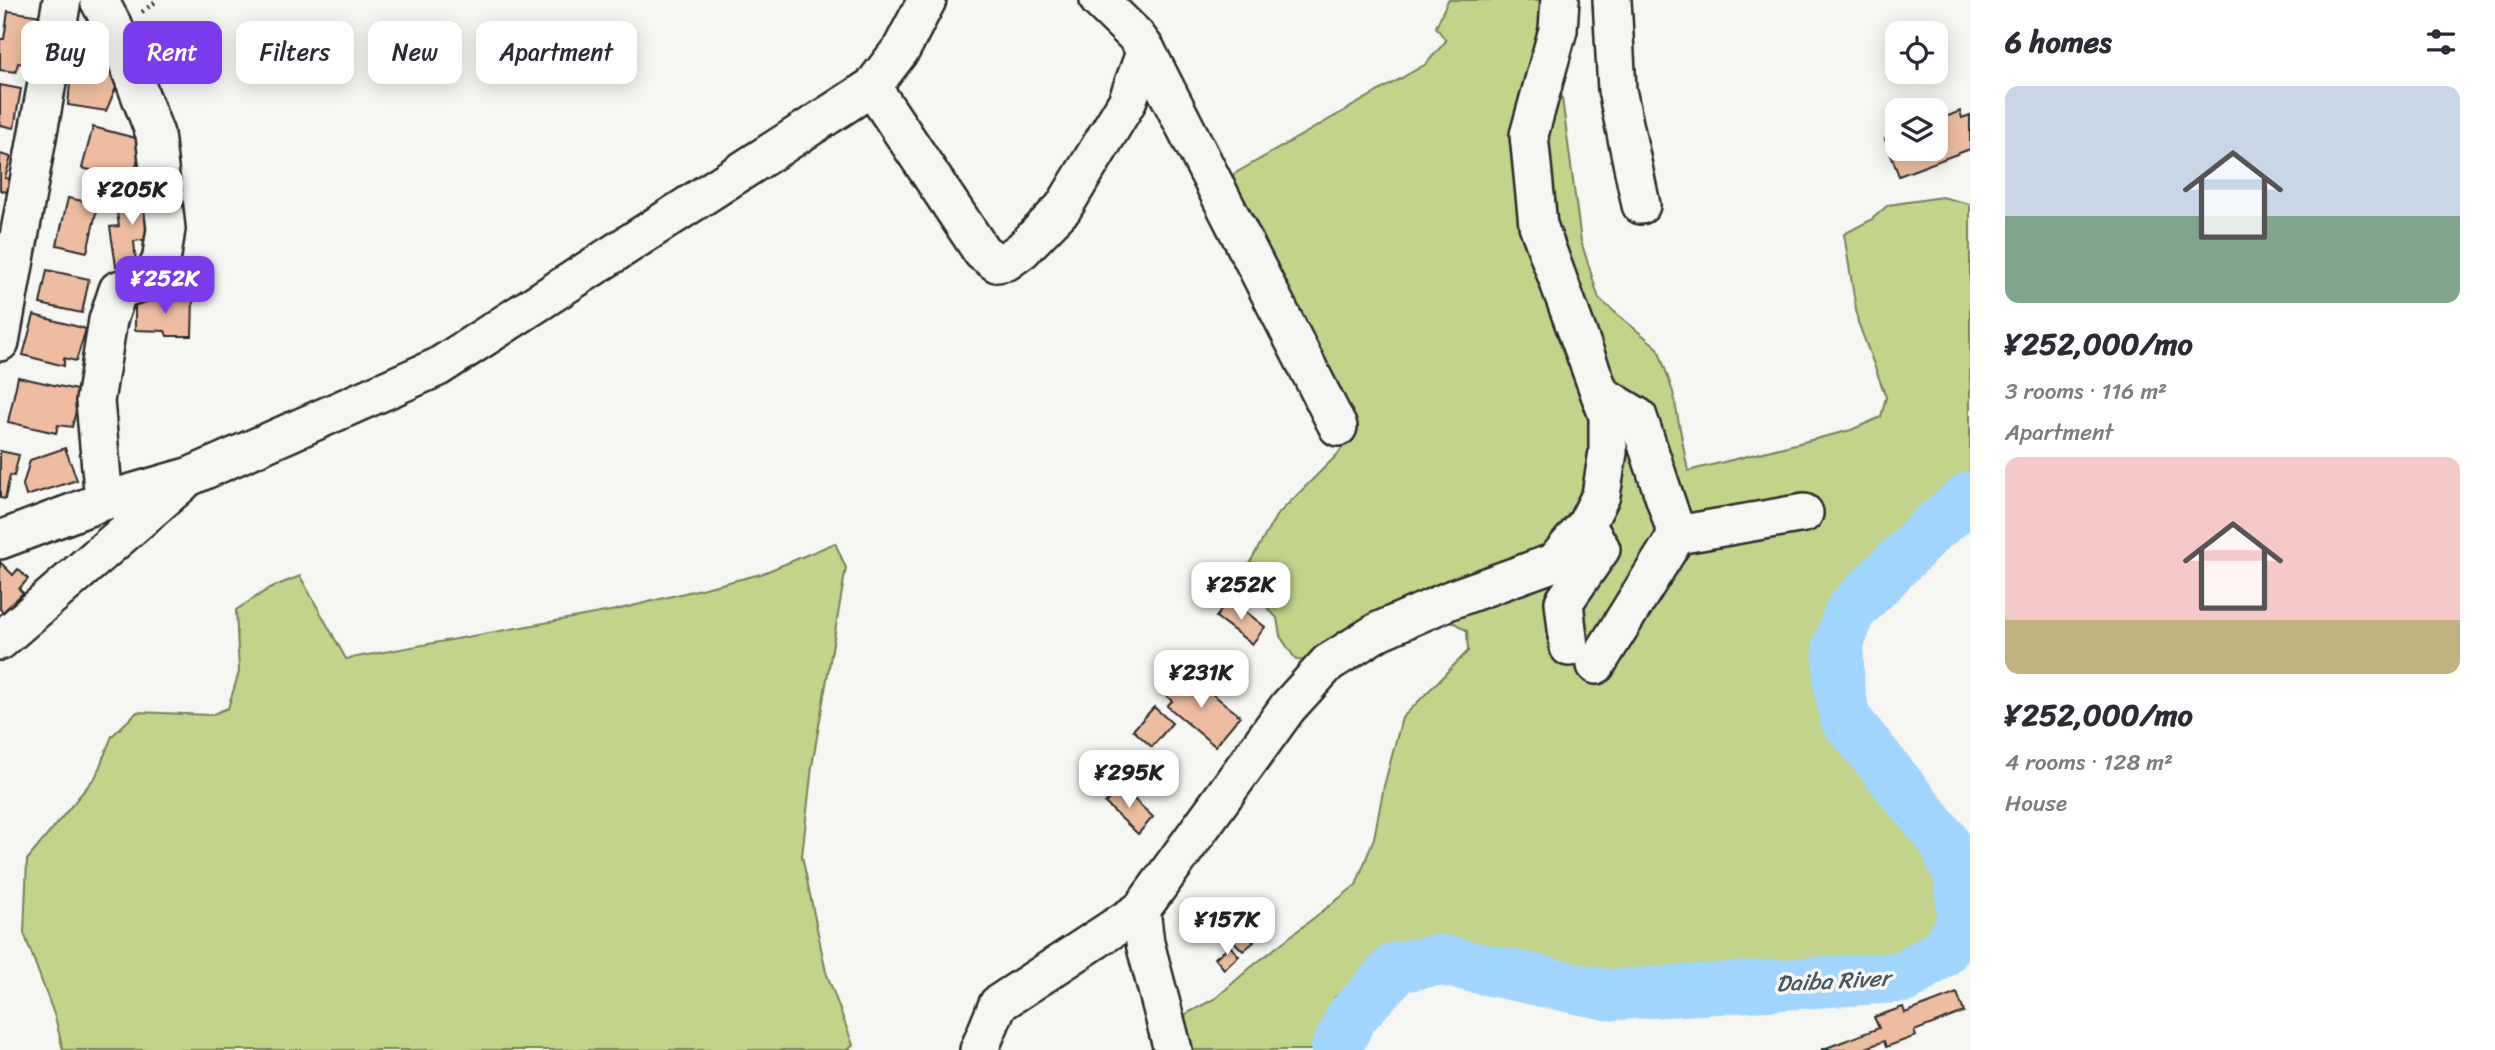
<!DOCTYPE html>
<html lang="en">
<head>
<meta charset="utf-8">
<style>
	:root { --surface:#fff; --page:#f2f2f3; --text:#2b2b33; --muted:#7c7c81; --accent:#7c3aed }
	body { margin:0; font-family:Sriracha,sans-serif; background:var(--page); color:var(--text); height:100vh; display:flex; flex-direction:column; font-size:26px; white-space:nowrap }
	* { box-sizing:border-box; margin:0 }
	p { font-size:23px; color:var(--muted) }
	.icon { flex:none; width:38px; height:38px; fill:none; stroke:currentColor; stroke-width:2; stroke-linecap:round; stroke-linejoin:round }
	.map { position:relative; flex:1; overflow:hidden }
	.side { display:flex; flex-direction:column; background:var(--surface); width:525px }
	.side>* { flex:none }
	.hud { position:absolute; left:21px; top:21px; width:665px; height:63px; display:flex; gap:14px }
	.buttons { position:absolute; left:1885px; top:21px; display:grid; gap:14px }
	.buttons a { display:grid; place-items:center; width:63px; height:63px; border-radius:14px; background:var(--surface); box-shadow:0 4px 18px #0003; font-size:35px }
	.price { position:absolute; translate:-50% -60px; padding:0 16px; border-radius:14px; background:#fff; color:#222; font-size:23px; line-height:46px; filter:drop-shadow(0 2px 4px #0008) }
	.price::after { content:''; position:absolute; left:50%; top:42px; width:21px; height:16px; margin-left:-10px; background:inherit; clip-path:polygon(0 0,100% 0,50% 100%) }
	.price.selected { background:var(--accent); color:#fff }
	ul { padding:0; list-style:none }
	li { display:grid; align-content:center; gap:14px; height:371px; padding:0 35px }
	li span { display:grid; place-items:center; height:217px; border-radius:14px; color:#555 }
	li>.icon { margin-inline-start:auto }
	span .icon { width:126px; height:126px; fill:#fffc; stroke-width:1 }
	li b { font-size:30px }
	h2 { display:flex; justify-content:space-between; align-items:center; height:84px; padding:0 35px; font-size:30px }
	.pill { padding:0 24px; border-radius:14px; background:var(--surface); box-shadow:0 4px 18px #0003; font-size:24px; line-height:63px }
	.pill.selected { background:var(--accent); color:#fff }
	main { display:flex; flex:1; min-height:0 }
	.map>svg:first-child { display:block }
</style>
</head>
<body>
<main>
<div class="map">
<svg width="1970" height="1050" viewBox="0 0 1970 1050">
	<rect width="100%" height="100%" fill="#f6f6f2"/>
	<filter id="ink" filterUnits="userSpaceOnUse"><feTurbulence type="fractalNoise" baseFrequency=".0143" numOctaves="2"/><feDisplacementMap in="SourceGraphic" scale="14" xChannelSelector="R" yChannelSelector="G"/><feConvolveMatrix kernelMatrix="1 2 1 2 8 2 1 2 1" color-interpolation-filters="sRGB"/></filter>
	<g filter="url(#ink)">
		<g fill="#c1d489" stroke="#76805a" stroke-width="2">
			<path d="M1448,0H1549L1581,241L1599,299L1658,348L1673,392L1688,471L1851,430L1881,417L1886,397L1858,322L1844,234L1871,220L1888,205L1942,197L1970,204V481L1861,588L1826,645L1832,712L1865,746L1932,840L1950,901L1936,932L1899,966L1681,977L1567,970L1416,949L1335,997L1317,1050H1178L1186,1014L1216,998L1250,968L1356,885L1374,838L1384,786L1402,718L1468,651L1467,631L1448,619L1353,664L1296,660L1280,636L1277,618L1258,598L1245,571L1276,516L1337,455L1355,429L1228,190L1234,174L1426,64L1446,41L1436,27Z"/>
			<path d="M835,543L846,568L812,766L802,856L826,972L853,1045L848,1050H63L55,1017L24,933L27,860L96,776L112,736L137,712L211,715L228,708L239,672L236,610L270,588L300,576L346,659L616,610L761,574Z"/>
		</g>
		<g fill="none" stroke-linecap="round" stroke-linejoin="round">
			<path stroke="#a0d6ff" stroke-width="51" d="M1336,1050L1351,1017L1397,967L1439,960L1609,995L1905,977L1942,952L1963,923L1959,876L1943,840L1845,718L1839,686L1838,646L1850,611L1930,530L1970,497"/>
		</g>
		<g fill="#eebd9f" stroke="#2b2b2b" stroke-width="2">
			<path d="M8,11L42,16L34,65L18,63L16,72L0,70V39H4Z"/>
			<path d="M109,64L119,81L106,111L68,105L70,83Z"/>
			<path d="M0,85L21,89L14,128L0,125Z"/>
			<path d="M1960,111L1962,118L1970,115V149L1899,176L1885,139L1897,135V149H1936V121Z"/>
			<path d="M93,127L143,140L132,181L82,168Z"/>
			<path d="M0,154L11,157L5,178L13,180L9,193L0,190Z"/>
			<path d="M151,195L158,238L134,241L136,263L116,266L110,227L119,226L115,200Z"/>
			<path d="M68,198L98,204L87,252L57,245Z"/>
			<path d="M47,270L89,279L82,313L40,304Z"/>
			<path d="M135,299H193L192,336H167L165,331L135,330Z"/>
			<path d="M34,315L86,329L76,361L64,358V366L23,355Z"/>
			<path d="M18,377L81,391L72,427L58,425L56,433L8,422Z"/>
			<path d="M65,448L77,480L26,496L23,485L30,460Z"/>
			<path d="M0,451L19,455L14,476L10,475L5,499L0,498Z"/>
			<path d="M0,562L13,575L18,569L28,579L19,589L23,593L3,612L0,609Z"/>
			<path d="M1230,599L1265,627L1252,644L1216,617Z"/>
			<path d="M1191,677L1240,716L1215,746L1167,706L1172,701L1161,691L1169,681L1180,690Z"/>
			<path d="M1154,707L1172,723L1152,747L1133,730Z"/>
			<path d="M1121,787L1153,817L1138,834L1105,803Z"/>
			<path d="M1237,915L1242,921L1238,925L1254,942L1243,951L1222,929Z"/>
			<path d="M1230,946L1239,956L1224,969L1215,958Z"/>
			<path d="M1957,993L1964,1012L1914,1031L1916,1036L1886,1047L1884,1041L1861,1050H1821L1879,1028L1874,1017L1903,1007L1905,1013Z"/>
		</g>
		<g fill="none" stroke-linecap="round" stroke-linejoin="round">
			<defs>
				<g id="minor">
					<path d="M99,0L116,32L155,134L166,229L161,262L149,280L118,290L108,320L95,401L104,501"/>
					<path d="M1612,0L1617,90L1641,205"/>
					<path d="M1146,50L1338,427"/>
					<path d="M872,87L982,252L997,263L1007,261L1022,250L1063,208L1127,102L1146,50L1135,35L1099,0"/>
					<path d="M0,342L62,0"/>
					<path d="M1677,535L1804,513"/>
					<path d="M0,540L104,501L191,476L438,367L872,87L902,48L927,0"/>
					<path d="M0,641L182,483"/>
					<path d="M1569,647L1564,602L1601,549L1586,525"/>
					<path d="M1596,665L1677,535L1638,417L1600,394"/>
					<path d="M979,1050L998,1004L1141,910"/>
					<path d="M1173,1050L1145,943L1141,910L1288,707L1328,663L1379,631L1450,600L1555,562L1586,525L1601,495L1608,452V416L1538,225L1529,135L1558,30L1560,0"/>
				</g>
			</defs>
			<use href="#minor" stroke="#2b2b2b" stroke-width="42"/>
			<path stroke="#2b2b2b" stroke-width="4.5" stroke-dasharray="2 5" stroke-linecap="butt" d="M142,12L158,0"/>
			<use href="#minor" stroke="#f6f6f2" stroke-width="37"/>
		</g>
	</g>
	<g text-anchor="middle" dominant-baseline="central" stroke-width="7" stroke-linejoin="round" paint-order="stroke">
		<g font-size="23" font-style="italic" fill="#485660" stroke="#f6f6f2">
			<text transform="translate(1833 981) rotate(-3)">Daiba River</text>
		</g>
	</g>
</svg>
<div class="buttons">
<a><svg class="icon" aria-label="locate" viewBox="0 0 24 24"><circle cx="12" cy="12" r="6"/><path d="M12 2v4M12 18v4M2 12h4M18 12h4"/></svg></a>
<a><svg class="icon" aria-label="layers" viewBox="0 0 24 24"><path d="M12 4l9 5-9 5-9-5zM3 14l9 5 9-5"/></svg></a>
</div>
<b class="price" style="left:132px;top:227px">¥205K</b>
<b class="price selected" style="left:165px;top:316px">¥252K</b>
<b class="price" style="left:1241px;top:622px">¥252K</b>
<b class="price" style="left:1201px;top:710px">¥231K</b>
<b class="price" style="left:1129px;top:810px">¥295K</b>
<b class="price" style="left:1227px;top:957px">¥157K</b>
<div class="hud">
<a class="pill">Buy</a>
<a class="pill selected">Rent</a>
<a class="pill">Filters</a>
<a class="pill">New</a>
<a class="pill">Apartment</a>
</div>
</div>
<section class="side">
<h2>6 homes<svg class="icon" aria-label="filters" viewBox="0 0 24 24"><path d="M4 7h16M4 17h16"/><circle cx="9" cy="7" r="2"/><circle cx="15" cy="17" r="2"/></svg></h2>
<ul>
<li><span style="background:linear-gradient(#c9d6e8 60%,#7fa58c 0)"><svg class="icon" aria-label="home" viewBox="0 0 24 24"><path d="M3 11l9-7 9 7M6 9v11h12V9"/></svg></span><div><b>¥252,000/mo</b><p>3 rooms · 116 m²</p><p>Apartment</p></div></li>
<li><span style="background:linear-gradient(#f6c9c9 75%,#c2b280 0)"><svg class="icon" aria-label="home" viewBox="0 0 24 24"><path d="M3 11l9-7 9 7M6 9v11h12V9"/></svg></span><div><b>¥252,000/mo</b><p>4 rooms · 128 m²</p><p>House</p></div></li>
</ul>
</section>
</main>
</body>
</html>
